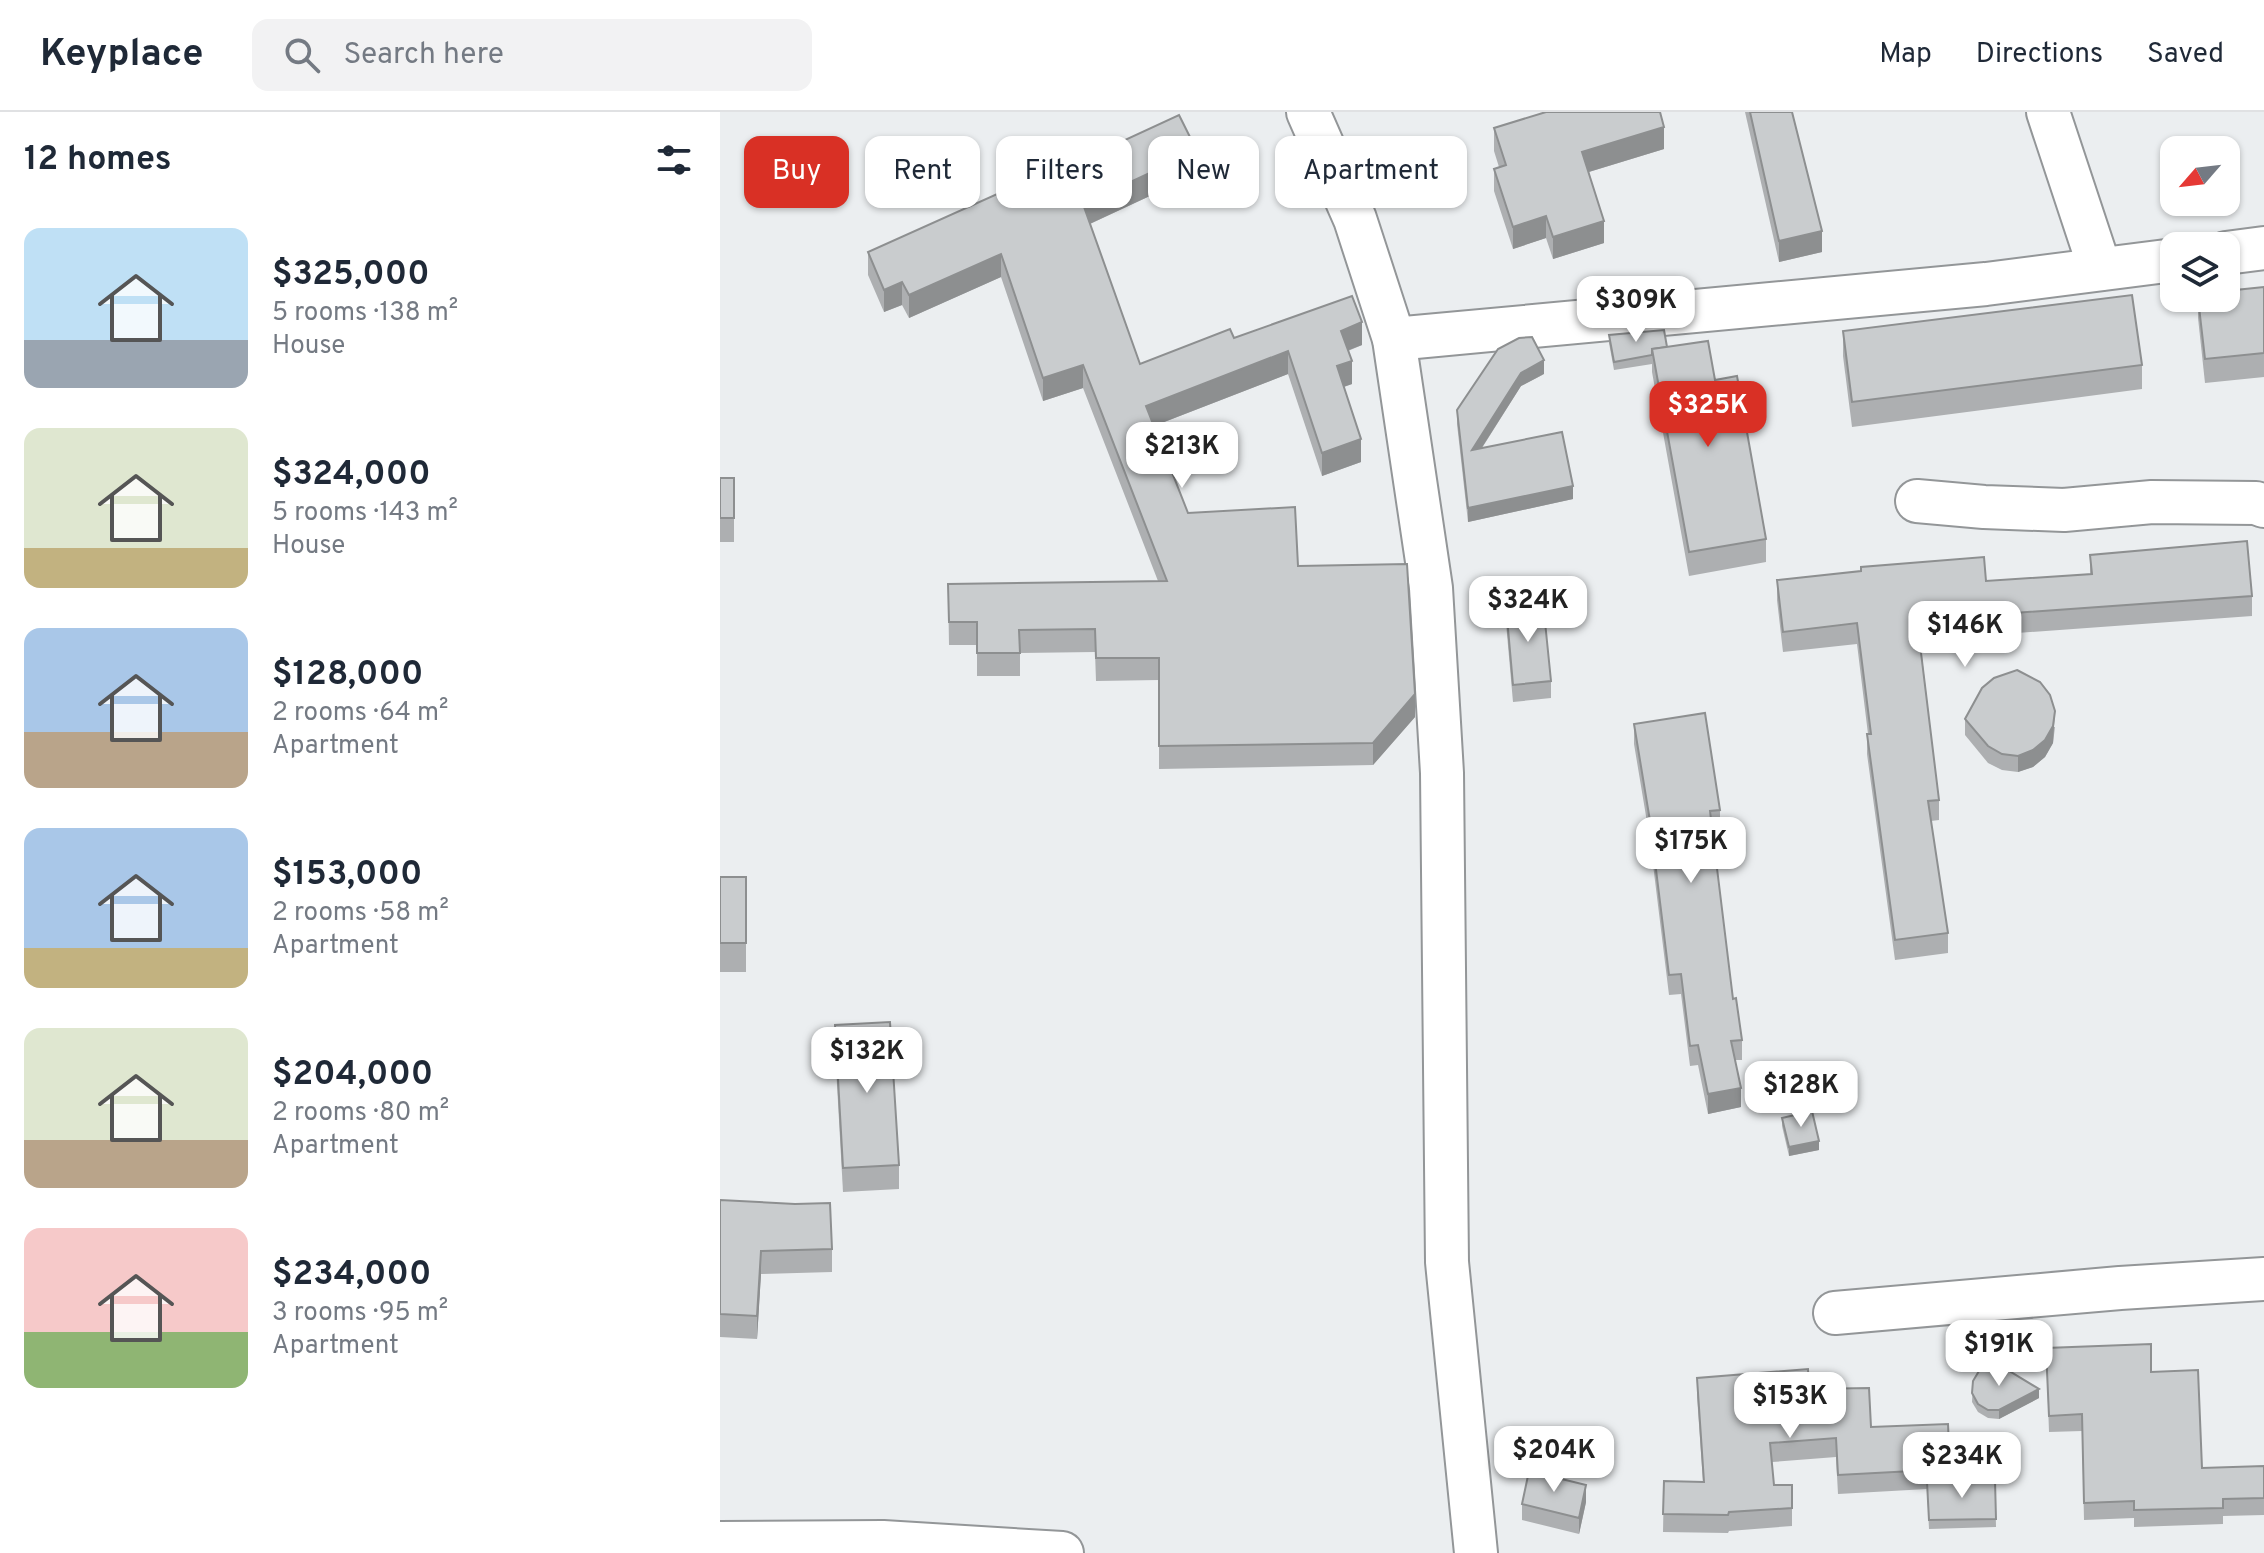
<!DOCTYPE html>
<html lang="en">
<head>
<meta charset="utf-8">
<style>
	:root { --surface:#fff; --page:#f2f2f3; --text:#1f2937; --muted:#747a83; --line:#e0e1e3; --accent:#d93025 }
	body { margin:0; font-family:Overpass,sans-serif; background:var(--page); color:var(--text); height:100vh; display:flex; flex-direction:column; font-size:30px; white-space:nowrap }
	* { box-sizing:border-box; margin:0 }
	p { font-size:26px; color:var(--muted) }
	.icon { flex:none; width:44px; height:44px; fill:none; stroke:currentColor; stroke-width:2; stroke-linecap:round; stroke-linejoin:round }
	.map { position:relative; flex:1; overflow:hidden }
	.panel { display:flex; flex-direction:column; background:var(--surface); width:720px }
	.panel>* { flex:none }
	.banner { position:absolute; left:24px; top:24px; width:760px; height:72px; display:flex; gap:16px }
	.needle { width:52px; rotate:242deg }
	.controls { position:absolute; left:1440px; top:24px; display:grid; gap:16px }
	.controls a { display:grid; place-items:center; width:80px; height:80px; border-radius:16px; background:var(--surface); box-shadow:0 2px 6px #0004; font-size:40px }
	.price { position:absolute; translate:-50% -68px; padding:0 18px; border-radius:16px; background:#fff; color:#222; font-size:26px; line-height:52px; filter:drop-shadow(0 2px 4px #0008) }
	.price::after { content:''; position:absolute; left:50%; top:48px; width:24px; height:18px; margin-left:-12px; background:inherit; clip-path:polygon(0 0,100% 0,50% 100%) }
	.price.current { background:var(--accent); color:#fff }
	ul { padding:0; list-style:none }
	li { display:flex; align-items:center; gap:24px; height:200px; padding:0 24px }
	li span { display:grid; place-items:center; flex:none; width:224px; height:160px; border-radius:16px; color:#555 }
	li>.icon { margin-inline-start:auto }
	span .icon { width:96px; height:96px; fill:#fffc; stroke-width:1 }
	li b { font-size:34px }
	h2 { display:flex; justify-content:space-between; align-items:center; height:96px; padding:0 24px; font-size:34px }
	.tag { padding:0 28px; border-radius:16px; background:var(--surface); box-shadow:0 2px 6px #0004; font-size:28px; line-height:72px }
	.tag.current { background:var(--accent); color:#fff }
	header { display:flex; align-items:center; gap:48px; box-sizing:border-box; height:112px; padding:0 40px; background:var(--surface); border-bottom:2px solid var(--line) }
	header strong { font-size:38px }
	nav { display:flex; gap:44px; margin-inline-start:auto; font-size:28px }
	.search { width:560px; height:72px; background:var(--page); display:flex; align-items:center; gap:20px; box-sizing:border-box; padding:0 28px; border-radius:16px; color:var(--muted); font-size:30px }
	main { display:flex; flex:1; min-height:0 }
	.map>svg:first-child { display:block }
</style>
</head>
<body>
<header>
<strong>Keyplace</strong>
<div class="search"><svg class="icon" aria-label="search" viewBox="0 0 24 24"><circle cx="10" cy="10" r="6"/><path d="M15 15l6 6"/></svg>Search here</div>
<nav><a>Map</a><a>Directions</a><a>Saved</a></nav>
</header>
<main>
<section class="panel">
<h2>12 homes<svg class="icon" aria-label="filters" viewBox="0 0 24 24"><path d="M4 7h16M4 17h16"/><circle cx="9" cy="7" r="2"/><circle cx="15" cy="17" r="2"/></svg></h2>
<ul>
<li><span style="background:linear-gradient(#bfe0f5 70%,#9aa5b1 0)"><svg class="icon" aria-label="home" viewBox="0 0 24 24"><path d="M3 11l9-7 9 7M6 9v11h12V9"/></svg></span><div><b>$325,000</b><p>5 rooms · 138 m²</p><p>House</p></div></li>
<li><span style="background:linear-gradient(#dfe7d0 75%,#c2b280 0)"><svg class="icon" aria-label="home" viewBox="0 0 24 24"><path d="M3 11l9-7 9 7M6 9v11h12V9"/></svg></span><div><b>$324,000</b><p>5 rooms · 143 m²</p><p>House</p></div></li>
<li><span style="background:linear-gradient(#a9c7e8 65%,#b9a48a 0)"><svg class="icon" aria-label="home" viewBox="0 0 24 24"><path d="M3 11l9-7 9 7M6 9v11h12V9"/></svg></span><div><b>$128,000</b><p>2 rooms · 64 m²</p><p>Apartment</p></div></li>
<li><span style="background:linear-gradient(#a9c7e8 75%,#c2b280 0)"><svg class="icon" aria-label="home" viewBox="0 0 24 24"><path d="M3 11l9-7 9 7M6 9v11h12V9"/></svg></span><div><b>$153,000</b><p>2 rooms · 58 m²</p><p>Apartment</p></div></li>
<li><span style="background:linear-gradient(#dfe7d0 70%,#b9a48a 0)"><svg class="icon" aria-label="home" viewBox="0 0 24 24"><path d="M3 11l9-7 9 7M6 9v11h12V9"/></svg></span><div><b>$204,000</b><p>2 rooms · 80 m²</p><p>Apartment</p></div></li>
<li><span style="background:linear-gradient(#f6c9c9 65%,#8fb573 0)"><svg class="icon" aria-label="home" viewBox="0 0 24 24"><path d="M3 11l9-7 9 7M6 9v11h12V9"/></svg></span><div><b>$234,000</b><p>3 rooms · 95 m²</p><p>Apartment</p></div></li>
</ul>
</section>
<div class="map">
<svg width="1544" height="1441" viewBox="0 0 1544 1441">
	<rect width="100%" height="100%" fill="#ebeef0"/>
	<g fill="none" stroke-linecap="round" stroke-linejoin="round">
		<defs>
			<g id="minor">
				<path d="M588,0L635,107L674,227L711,476L722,661L727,1150L756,1441"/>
				<path d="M1328,0L1380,157"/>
				<path d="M1506,141L1544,136"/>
				<path d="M674,227L1266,172L1454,148"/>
				<path d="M1197,389L1264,395L1344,398L1432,390L1536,391L1544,394"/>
				<path d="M1115,1201L1400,1176L1544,1167"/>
				<path d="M0,1431L163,1430L342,1441"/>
			</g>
		</defs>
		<use href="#minor" stroke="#939698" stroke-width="46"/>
		<use href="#minor" stroke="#fff" stroke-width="42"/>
	</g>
	<g fill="#adafb1">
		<path d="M1025,0H1072L1102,140L1059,150Z"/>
		<path d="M774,16L944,37L869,60L884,131L833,147L826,126L793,137L774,79V57L779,55L774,39Z"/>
		<path d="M477,62L370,112L420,252L514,226L642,233L628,239L632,272L624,275L641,350L602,364L568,262L434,314L468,401L578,454L695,605L653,653L439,657V568L376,569L375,540L300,541V564H257V533H229L228,472L438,469L363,276L323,289L281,165L189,206L182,193L164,200L148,163V140L288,82Z"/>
		<path d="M1544,175V265L1485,271L1478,206V186Z"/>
		<path d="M1123,219L1422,253V277L1132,315L1123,244Z"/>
		<path d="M889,223L947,235L995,268L1046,427V450L969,464L932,260V252L894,258L889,231Z"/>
		<path d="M824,262L801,274L762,336L853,387L748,410L737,312V298Z"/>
		<rect x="0" y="366" width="14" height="64"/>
		<path d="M1370,443L1532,484V504L1200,528L1219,688V708L1211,709L1228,821V841L1175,848L1147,642V622H1148L1137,532L1063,540L1057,488V468L1266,469L1370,462Z"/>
		<path d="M786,494L831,569V586L793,590L786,511Z"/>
		<path d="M1245,607L1335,615L1333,631L1325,645L1313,655L1298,660L1282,658L1268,651L1245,623Z"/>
		<path d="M914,612L1000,698V718L992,719L1013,887L1022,928V948H1015L1021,995L988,1002L978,953L970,954L961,882L949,883L930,728L914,632Z"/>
		<rect x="0" y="765" width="26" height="95"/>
		<path d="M115,913L179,1053V1077L123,1080L115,937Z"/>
		<path d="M1062,1006L1099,1038L1069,1044L1062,1014Z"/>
		<path d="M0,1088L112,1137V1160L41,1162L37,1227L0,1225Z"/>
		<path d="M1326,1236L1431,1260L1482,1356L1544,1354V1403L1503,1404V1412L1414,1415V1406L1364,1408L1362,1319L1329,1320Z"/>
		<path d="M977,1266L1089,1277L1151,1315L1230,1357V1370L1275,1368L1276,1415L1209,1417L1207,1377L1118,1382L1116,1345L1052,1350L1054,1373H1072V1414L1009,1419L1008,1421L943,1420L944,1369L983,1370L977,1284Z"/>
		<path d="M1253,1269L1319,1286L1279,1307L1268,1306L1258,1300L1252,1290Z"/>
		<path d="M866,1390L859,1422L802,1408V1392Z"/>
	</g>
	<g fill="#8d8f90">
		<path d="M944,15V37L862,62V40Z"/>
		<path d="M477,39V62L363,115V92Z"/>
		<path d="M826,104V126L793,137V115Z"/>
		<path d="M884,109V131L833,147V125Z"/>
		<path d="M1102,119V140L1059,150V129Z"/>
		<path d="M281,142V165L189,206V183Z"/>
		<path d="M182,170V193L164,200V178Z"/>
		<path d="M642,210V233L621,241V219Z"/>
		<path d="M568,239V262L426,317V294Z"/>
		<path d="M824,248V262L801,274L752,351V338L801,261Z"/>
		<path d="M632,249V272L617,277V254Z"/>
		<path d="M363,253V276L323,289V266Z"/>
		<path d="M641,327V350L602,364V341Z"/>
		<path d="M853,374V387L748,410V396Z"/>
		<path d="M695,582V605L653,653V631Z"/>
		<path d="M1335,599L1333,631L1325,645L1313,655L1298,660V644Z"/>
		<path d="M1021,976V995L988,1002V982Z"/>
		<path d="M1099,1029V1038L1069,1044V1035Z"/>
		<path d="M41,1139V1162L37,1227V1204Z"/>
		<path d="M1319,1277V1286L1279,1307V1298Z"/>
		<path d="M866,1373V1390L859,1422V1406Z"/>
	</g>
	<g fill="#c9ccce" stroke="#8d8f90" stroke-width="2">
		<path d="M826,0H940L944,15L862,40L884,109L833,125L826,104L793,115L774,57L786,53L774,16Z"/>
		<path d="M1030,0H1072L1102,119L1059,129Z"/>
		<path d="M459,3L477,39L363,92L420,252L510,217L514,226L632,184L642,210L621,219L632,249L617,254L641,327L602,341L568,239L426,294L468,401L575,395L578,454L687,452L695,582L653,631L439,634V546H376L375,517L299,518L300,541H257V510H229L228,472L447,469L363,253L323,266L281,142L189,183L182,170L164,178L148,140L286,78L288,82Z"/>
		<path d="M1544,175V241L1485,247L1478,186H1506V179Z"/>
		<path d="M1412,183L1422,253L1132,290L1123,219Z"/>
		<path d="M944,218L947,235L932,237V243L894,250L889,223Z"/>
		<path d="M812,225L824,248L801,261L752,338L842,320L853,374L748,396L737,298L778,237L799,226Z"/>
		<path d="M988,229L995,268L1017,264L1046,427L969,440L932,237Z"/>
		<rect x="0" y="366" width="14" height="40"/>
		<path d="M1527,429L1532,484L1197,508L1219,688L1208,689L1228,821L1175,828L1147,622H1151L1137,511L1063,520L1057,468L1141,459V455L1264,445L1266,469L1372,462L1370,443Z"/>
		<path d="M823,490L831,569L793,573L786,494Z"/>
		<path d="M1297,558L1320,570L1330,583L1335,599L1333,614L1325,628L1313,638L1298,644L1282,642L1268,634L1245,607L1262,576L1274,566Z"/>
		<path d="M985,601L1000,698L990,699L1013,887L1016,886L1022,928L1011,929L1021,976L988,982L978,933L970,934L961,862L949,863L930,709L914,612Z"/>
		<rect x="0" y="765" width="26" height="66"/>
		<path d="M170,910L179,1053L123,1056L115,913Z"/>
		<path d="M1092,999L1099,1029L1069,1035L1062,1006Z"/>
		<path d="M0,1088L75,1092L110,1091L112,1137L41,1139L37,1204L0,1202Z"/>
		<path d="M1431,1232V1260L1478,1258L1482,1356L1544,1354V1386L1503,1387V1396L1414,1398V1389L1364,1391L1362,1302L1329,1304L1326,1236Z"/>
		<path d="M1269,1254H1281L1319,1277L1279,1298H1268L1258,1292L1252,1281L1253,1269L1259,1259Z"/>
		<path d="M1088,1257L1089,1277L1149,1276L1151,1315L1228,1312L1230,1357L1118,1363L1116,1326L1050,1331L1054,1373H1072V1396L1009,1400L1008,1403L943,1402L944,1369L984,1370L977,1266Z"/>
		<path d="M809,1359L866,1373L859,1406L802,1392Z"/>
		<path d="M1275,1368L1276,1407L1209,1408L1207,1370Z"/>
	</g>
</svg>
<div class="controls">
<a><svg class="needle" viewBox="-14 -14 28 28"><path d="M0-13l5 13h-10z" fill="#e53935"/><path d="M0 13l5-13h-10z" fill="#747a83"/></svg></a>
<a><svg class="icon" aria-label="layers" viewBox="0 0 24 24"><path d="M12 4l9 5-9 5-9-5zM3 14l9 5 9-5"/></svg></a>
</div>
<b class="price" style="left:916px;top:232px">$309K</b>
<b class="price current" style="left:988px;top:337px">$325K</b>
<b class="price" style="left:462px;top:378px">$213K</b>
<b class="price" style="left:808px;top:532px">$324K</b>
<b class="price" style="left:1245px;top:557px">$146K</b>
<b class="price" style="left:971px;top:773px">$175K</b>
<b class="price" style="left:147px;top:983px">$132K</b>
<b class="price" style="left:1081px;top:1017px">$128K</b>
<b class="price" style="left:1279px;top:1276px">$191K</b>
<b class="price" style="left:1070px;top:1328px">$153K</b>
<b class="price" style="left:834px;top:1382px">$204K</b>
<b class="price" style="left:1242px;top:1388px">$234K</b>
<div class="banner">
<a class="tag current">Buy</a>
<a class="tag">Rent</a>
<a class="tag">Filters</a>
<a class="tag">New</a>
<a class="tag">Apartment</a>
</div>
</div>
</main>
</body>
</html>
